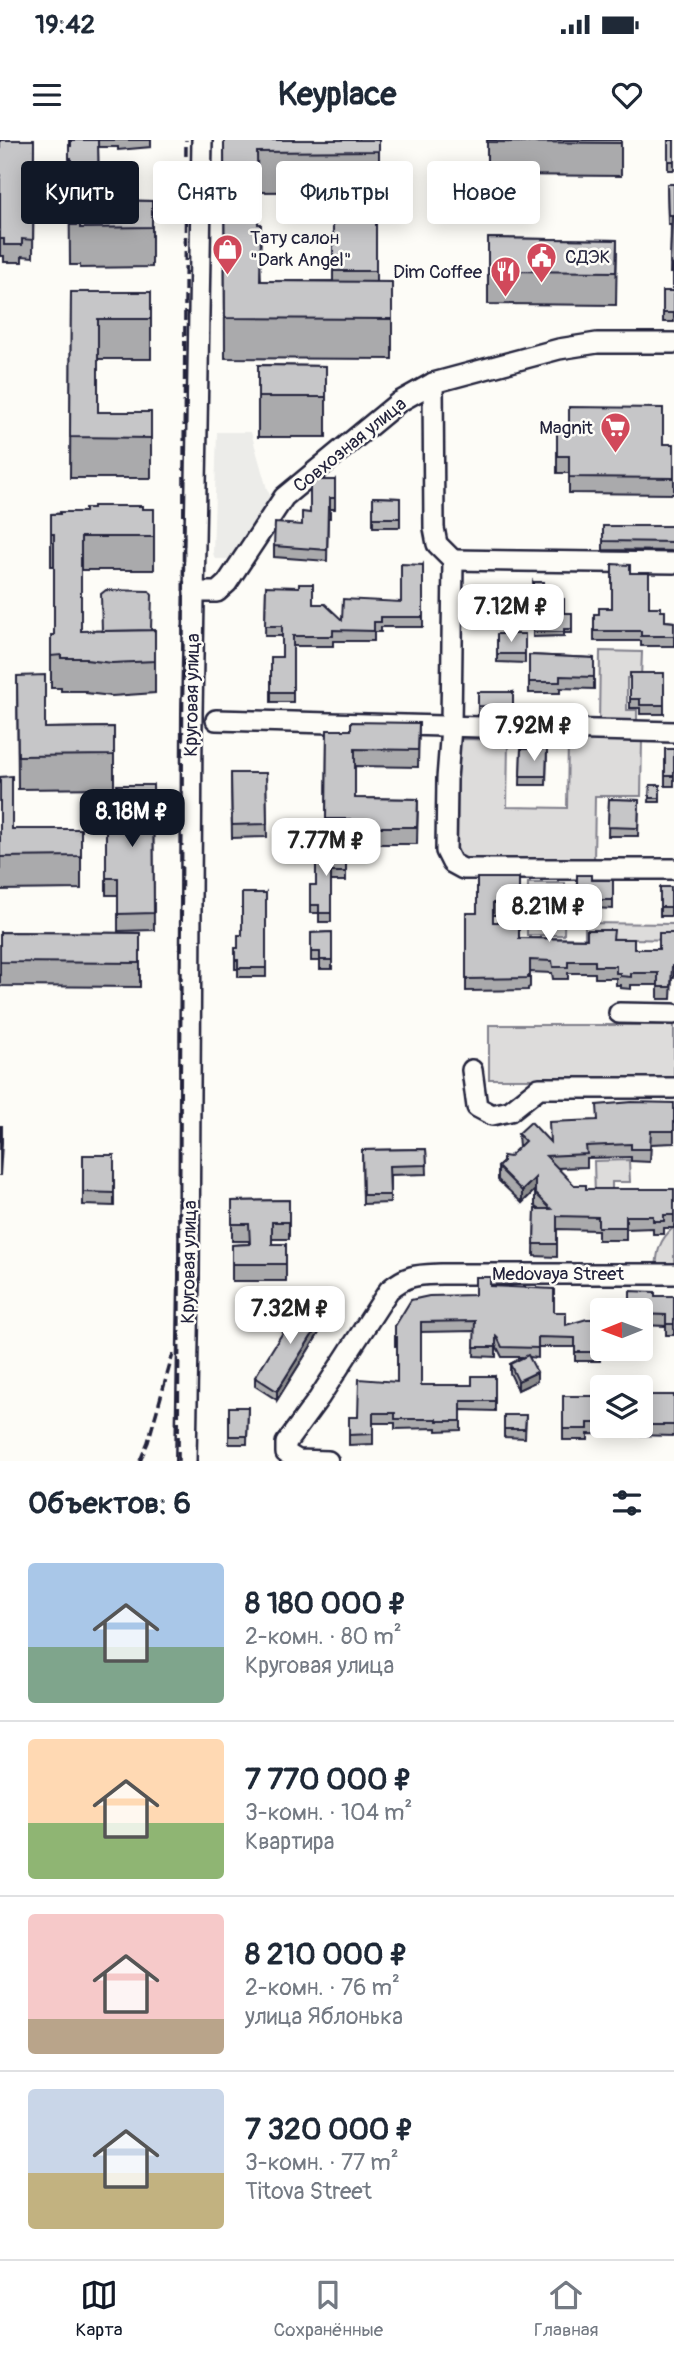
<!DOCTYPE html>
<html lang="ru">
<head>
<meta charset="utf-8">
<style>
	:root { --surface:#fff; --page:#f6f6f7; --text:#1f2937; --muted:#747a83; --line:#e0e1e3; --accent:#111827 }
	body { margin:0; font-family:Pangolin,sans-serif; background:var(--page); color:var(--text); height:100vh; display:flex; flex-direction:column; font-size:26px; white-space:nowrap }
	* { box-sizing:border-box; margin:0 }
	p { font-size:23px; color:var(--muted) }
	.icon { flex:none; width:38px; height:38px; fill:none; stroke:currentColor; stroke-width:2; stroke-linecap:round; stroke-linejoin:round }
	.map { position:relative; height:1321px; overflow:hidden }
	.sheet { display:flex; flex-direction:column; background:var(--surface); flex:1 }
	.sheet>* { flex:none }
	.hud { position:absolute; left:21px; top:21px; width:634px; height:63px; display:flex; gap:14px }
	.needle { width:46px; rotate:269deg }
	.controls { position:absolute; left:590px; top:1158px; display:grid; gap:14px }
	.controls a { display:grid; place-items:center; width:63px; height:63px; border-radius:7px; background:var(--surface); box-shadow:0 4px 18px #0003; font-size:35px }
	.price { position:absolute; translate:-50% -60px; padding:0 16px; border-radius:14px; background:#fff; color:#222; font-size:23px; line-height:46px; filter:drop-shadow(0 2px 4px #0008) }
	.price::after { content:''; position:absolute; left:50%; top:42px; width:21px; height:16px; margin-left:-10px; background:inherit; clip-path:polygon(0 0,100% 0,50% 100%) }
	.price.selected { background:var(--accent); color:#fff }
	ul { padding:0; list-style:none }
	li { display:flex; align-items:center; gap:21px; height:175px; padding:0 28px }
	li+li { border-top:2px solid var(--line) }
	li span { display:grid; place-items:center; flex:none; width:196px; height:140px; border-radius:7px; color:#555 }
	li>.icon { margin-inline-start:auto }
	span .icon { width:84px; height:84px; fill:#fffc; stroke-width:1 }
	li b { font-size:30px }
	h2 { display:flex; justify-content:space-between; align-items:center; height:84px; padding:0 28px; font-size:30px }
	.tag { padding:0 24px; border-radius:7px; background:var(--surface); box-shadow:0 4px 18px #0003; font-size:24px; line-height:63px }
	.tag.selected { background:var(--accent); color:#fff }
	.status { display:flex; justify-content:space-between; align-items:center; height:49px; padding:0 35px; background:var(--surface); direction:ltr }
	.status svg { height:19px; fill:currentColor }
	header { display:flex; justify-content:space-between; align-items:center; height:91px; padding:0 28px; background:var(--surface); font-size:32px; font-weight:700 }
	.tab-bar { display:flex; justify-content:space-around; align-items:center; height:98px; border-top:2px solid var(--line); background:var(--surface); font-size:19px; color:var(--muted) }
	.tab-bar a { display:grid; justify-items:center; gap:4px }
	.tab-bar .selected { color:var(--accent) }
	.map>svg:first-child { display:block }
</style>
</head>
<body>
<div class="status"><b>19:42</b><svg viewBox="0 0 49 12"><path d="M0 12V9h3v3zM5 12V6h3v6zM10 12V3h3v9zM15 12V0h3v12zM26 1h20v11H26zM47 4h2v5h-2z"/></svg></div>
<header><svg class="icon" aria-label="menu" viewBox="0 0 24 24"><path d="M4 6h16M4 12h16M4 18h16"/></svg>Keyplace<svg class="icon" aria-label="heart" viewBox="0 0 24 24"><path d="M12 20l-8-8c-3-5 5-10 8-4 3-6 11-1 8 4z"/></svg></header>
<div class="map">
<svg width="674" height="1321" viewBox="0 0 674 1321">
	<rect width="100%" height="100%" fill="#fdfcf7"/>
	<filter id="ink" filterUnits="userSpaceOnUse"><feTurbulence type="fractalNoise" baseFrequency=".0143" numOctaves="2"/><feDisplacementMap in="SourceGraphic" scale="14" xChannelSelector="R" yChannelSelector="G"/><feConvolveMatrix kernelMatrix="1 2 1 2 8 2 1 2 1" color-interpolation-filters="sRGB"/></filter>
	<g filter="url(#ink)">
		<path fill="#ecece9" d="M217,292H251L267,349L273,361L233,419H215L213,413Z"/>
		<g fill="#dddcdb" stroke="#807f8b" stroke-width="2">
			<path d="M600,511L642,512L641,538H627V570H637V587L599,586Z"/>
			<path d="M458,599L508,600L507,667L567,668L568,599L642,600L641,656H595L594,722L457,720Z"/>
			<path d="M528,743H565L564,795H527Z"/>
			<path d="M585,783L674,784V800L585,798Z"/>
			<rect x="489" y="885" width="185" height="54"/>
			<path d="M629,1020L630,1042H612V1054L595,1055L594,1021Z"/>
			<path d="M674,1087V1131L656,1130C657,1111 659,1100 674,1087Z"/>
		</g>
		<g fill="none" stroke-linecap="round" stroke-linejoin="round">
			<defs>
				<g id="minor">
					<path d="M433,243L434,388L437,404L453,420"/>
					<path d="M453,420L451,587L447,639L446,711L452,723L463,729H674"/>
					<path d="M453,420L674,423"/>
					<path d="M194,452H217L227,443L284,357L399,262L433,243L559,209L597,203H674"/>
					<path d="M216,580L674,592"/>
					<path d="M619,873L674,874"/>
					<path d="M472,930L477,967L492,975L510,971L539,948H674"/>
					<path d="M186,1321L189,1137L192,573L202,0"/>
					<path d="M328,1321L298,1320L286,1313V1303L319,1258L389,1150C408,1134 418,1135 441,1134H674"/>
				</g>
			</defs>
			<use href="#minor" stroke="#22223b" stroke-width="24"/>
			<use href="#minor" stroke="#fdfcf7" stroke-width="19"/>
			<g stroke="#22223b" stroke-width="3.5" stroke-dasharray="10 5" stroke-linecap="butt">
				<path d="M140,1321L148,1302L173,1214"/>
				<path d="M178,1321L186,0"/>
			</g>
		</g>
		<g fill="#aaaaac" stroke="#22223b" stroke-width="2">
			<path d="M0,0H34L33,117L22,116V122H4V116H0Z"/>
			<path d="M69,0H151V7L118,10V7H98L99,60L152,61V127L80,128V125H70Z"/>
			<path d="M224,0H379V51L258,52V84L261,141H333V77H376V142H392V219L225,218Z"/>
			<path d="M487,0H621V36L487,35Z"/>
			<rect x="668" y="0" width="6" height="30"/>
			<path d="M667,44H674V182H663V151H673V133H670L671,84H668Z"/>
			<path d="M488,98L617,100L616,165L488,164Z"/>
			<path d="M71,152H151V219H98V272H151V338H70Z"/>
			<path d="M258,225L326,226V297H258Z"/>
			<path d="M663,304H674V354L569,353V333H557V316Z"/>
			<path d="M335,340V369H330V378H328L327,421L274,417V406L302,385Z"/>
			<path d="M373,357L400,358V387H373Z"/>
			<path d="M142,369H154V430H81V491L155,490V553L112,556L86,553V551H61V548H51V495H54V426H51V374Z"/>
			<path d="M603,386H674V411L603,410Z"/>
			<path d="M423,425V487H381V492H374V501H333V506H293V562H271V517H282V496H265L266,446L313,464L342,480L401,462Z"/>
			<path d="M630,433L649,467L661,471L665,481L674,482V506H641V501H594V474H599L612,468Z"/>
			<path d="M533,442L544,459L564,473H572V493H564V496L533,497Z"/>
			<path d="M497,494H525V523L497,522Z"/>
			<path d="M529,515L594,518V549L560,548V553H529Z"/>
			<path d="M630,533H664V574H640V568H630Z"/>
			<path d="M17,536L45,588L114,587V648L18,649Z"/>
			<path d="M513,552V576L478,575V566Z"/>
			<path d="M419,583L418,627L355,626V658L418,659L417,704H350V696H326L327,590H351Z"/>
			<path d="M521,609H547L546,645H520Z"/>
			<rect x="665" y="609" width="9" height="37"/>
			<path d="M231,633H266L267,697L232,698Z"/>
			<path d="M0,637L12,689H81V749L0,750Z"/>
			<path d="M153,645L154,790L118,791V755H106V680H117Z"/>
			<path d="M650,645H660V662H649Z"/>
			<path d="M609,659L639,660L638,696H608Z"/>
			<path d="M346,711V741H331V782H319V773H310V745H316Z"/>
			<path d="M577,735L591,740H613V769L592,768V783H577Z"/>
			<path d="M519,738V771H507V775H493V782L519,798L613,799L634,809H659L674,793V838H672L671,859H658V845H631V849L620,848V845H616V838H595V833H568V839H553L552,833L530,832V847L528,848V850L466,851V773H477Z"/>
			<rect x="660" y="747" width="11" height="29"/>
			<path d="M266,753V837H238V829H235V808H238L242,795Z"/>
			<path d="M0,792L140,793V847L0,846Z"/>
			<path d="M332,792V829H320V821H311V793Z"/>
			<path d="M674,963V1003L651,1004L650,1022L631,1021V1017L587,1018V1027L557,1028L574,1045L586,1049H674V1088H664V1094H653V1088L626,1089V1100H598V1090L557,1089V1117L534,1116L535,1069H539L535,1066V1050L522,1063L498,1040V1027L519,1007L518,994L550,1002L598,980Z"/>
			<path d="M426,1009L427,1034L390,1035V1063L363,1064L362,1010Z"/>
			<path d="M83,1015H114V1066L83,1065Z"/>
			<path d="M289,1060V1099H272V1104H286V1141H232V1105L249,1104V1101H232V1061Z"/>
			<path d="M490,1146L554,1172L566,1185L602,1179V1209H600V1221H575V1207H538V1218L529,1217L537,1241L518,1250L510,1233V1224L523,1217H502L496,1205V1217L474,1216L475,1191L421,1192V1245H472L495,1236V1271L461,1270V1290L437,1291V1288L395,1289V1283H373V1304L349,1305V1277H358L397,1242V1206H395V1186L475,1155Z"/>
			<path d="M655,1156H674V1195H666V1186L640,1185V1171Z"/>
			<path d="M324,1185L277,1260L255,1246V1237Z"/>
			<path d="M602,1253V1286H640V1255H674V1296L588,1294V1300H563V1256H597Z"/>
			<path d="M229,1267H248L247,1304H229Z"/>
			<path d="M504,1275H526L525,1298L504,1297Z"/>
		</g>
		<g fill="#8b8b8c" stroke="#22223b" stroke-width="2">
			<path d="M2,986V1003L0,1036V1019Z"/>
			<path d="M535,1038V1050L522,1063V1051Z"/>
			<path d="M324,1176V1185L277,1260V1251Z"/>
			<path d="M537,1232V1241L518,1250V1241Z"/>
		</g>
		<g fill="#c6c6c8" stroke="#22223b" stroke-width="2">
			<path d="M0,0H34L33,100L22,99V105H4V99H0Z"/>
			<path d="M71,0H98L99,60L152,61V87L80,88V85H70V57H72L71,18H69V6H71Z"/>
			<path d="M224,0H379V11L257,12L258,84H261L260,141L392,142V179L225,178Z"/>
			<path d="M487,0H621V3L487,2Z"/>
			<rect x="668" y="0" width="6" height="21"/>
			<path d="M667,44H674V173H663V151H673V125L670,124L672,75H668Z"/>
			<rect x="333" y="77" width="43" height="54"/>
			<path d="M488,98L617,100L616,132L488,131Z"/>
			<path d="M71,152H151V179H98V272H151V298L70,297Z"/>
			<path d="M258,225L326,226V257H258Z"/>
			<path d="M569,267L663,268V304H674V338L569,337V316H557V293H569Z"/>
			<path d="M310,340H335V358H330V367H328L327,410L274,406L275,383L302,385V372L310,373Z"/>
			<path d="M373,357L400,358V378H373Z"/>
			<path d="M93,366H142V369H154V397H81V491L155,490V521L112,523L86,520V518H61V515L51,516V495H54V394H51V374H60V372H85V368H93Z"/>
			<path d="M603,386H674V402L603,401Z"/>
			<path d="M401,424L423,425V477H381V482H374V491L333,490V496H293V552H271V517H282V486H265L266,446L299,447V444H313V464H325L342,480L343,459L401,462Z"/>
			<path d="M612,424L630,425V433H649V467H661V471H665V481L674,482V496H641V491H594V474H599V468H612Z"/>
			<path d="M533,442H544V459H564V473H572V489H564V492H533Z"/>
			<path d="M106,450L149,451L152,455L151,490L102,491L101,454Z"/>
			<rect x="497" y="494" width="28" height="20"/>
			<path d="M529,515L594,518V537L560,536V542H529Z"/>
			<path d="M630,533H664V565H640V559H630Z"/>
			<path d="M45,535V588L114,587V615L18,616L17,536Z"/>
			<path d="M478,552H513V567L478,566Z"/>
			<path d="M351,582L419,583L418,610L355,609V658L418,659L417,687H350V679H326L327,590H351Z"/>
			<path d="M521,609H547L546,636H520Z"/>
			<rect x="665" y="609" width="9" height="27"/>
			<path d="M231,633H266L267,684L232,685Z"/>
			<path d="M12,636V689H81V716L0,717V637Z"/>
			<path d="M117,645H153L154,773L118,774V738H106V680H117Z"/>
			<path d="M650,645H660V658H649Z"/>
			<path d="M609,659L639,660L638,688L608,687Z"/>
			<path d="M316,711H346V732H331V773H319V765H310V745H316Z"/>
			<path d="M577,735H591V740H613V760H592V774H577Z"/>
			<path d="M477,738H519V759H507V763H493V782H519V798L587,799V790H614L613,799H634V809H659V793H674V826H672L671,847H658V833H631V837L620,836V833H616V826H595V821H568V827H553L552,821L530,820V836H528V838L466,839V773H477Z"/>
			<rect x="660" y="747" width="11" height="20"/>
			<path d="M242,753H266V828H238V820H235V808H238V795H242Z"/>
			<path d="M0,792L140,793V823L0,822Z"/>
			<path d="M332,792V820H320V812H311V793Z"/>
			<path d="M632,962L674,963V991H651L650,1009H631V1004L586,1006L587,1014L546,1016L574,1045H586V1049H674V1075H664V1081H653V1076H626V1087H598V1077L557,1076V1104H534L535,1069H551L535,1053V1038L522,1051L498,1027L503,1022V1016L509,1017L525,1001L518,994L531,982L550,1002L549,982L598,980L597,965Z"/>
			<path d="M0,986H2L0,1019Z"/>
			<path d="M426,1009L427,1025L389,1026L390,1055H363L362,1010Z"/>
			<path d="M83,1015H114V1053L83,1052Z"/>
			<path d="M289,1060V1082H272V1104H286V1124H232V1105L250,1104L249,1084H232V1061Z"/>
			<path d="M475,1137H490V1146L554,1149V1172H566V1185L587,1179H602V1199H600V1212H575V1198L538,1197V1208L502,1207L496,1195V1207H474L475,1181L421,1182V1245H472V1236H495V1261H461V1281H437V1279H395V1273H373V1294L349,1295V1277H358L359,1239L397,1242V1197H395V1186L411,1160L429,1156L475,1155Z"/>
			<path d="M630,1151L655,1152V1156H674V1184H666V1175L640,1174V1171H630Z"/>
			<path d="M302,1162L324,1176L277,1251L255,1237Z"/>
			<path d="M528,1215L537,1232L518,1241L510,1224Z"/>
			<path d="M597,1253H602V1283H588V1289H563V1256H597Z"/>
			<rect x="640" y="1255" width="34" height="30"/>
			<path d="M229,1267H248L247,1296H229Z"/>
			<path d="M504,1275H526L525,1289H504Z"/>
		</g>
	</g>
	<defs>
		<symbol id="shop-pin" viewBox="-11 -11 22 30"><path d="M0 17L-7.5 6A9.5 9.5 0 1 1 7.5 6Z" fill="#d1495b" stroke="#fdfcf7"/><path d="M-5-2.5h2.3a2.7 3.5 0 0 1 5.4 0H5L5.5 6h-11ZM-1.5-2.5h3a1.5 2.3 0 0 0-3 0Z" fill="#fff"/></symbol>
		<symbol id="civic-pin" viewBox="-11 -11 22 30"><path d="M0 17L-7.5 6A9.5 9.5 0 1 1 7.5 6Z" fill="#d1495b" stroke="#fdfcf7"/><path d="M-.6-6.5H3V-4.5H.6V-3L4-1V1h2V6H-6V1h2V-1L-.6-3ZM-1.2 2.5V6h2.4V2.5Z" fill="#fff"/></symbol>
		<symbol id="restaurant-pin" viewBox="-11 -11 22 30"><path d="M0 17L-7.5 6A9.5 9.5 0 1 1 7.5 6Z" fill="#d1495b" stroke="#fdfcf7"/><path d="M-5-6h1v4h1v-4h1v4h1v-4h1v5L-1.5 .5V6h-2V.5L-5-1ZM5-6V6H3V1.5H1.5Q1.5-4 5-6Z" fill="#fff"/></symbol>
		<symbol id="supermarket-pin" viewBox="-11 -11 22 30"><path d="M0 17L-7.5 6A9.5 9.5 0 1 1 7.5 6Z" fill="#d1495b" stroke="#fdfcf7"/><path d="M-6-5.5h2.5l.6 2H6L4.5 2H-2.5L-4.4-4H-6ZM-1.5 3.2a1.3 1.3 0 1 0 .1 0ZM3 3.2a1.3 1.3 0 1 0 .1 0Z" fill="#fff"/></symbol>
	</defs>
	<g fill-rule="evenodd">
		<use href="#shop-pin" x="210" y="92" width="35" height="47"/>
		<use href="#civic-pin" x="524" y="100" width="35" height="47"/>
		<use href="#restaurant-pin" x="488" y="114" width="35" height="47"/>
		<use href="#supermarket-pin" x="598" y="270" width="35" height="47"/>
	</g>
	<g text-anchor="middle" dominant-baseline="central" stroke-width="5" stroke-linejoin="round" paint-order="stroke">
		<g font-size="19" fill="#22223b" stroke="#fdfcf7" text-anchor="start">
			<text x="250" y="98">Тату салон<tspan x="250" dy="22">"Dark Angel"</tspan></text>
			<text x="565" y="117">СДЭК</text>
			<text x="482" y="132" text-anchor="end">Dim Coffee</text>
			<text x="593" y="288" text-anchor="end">Magnit</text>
		</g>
		<g font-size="19" fill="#22223b" stroke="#fdfcf7">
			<text transform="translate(350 305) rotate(-39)">Совхозная улица</text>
			<text transform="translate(192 555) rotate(-89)">Круговая улица</text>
			<text transform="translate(189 1122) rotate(-89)">Круговая улица</text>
			<text x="558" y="1134">Medovaya Street</text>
		</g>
	</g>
</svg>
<div class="controls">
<a><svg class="needle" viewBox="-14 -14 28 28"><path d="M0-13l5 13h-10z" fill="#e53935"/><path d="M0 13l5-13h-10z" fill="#747a83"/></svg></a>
<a><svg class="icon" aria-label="layers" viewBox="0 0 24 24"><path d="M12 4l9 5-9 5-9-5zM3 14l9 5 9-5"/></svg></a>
</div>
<b class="price" style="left:511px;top:504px">7.12M ₽</b>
<b class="price" style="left:534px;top:623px">7.92M ₽</b>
<b class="price selected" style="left:132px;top:709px">8.18M ₽</b>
<b class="price" style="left:326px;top:738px">7.77M ₽</b>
<b class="price" style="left:549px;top:804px">8.21M ₽</b>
<b class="price" style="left:290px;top:1206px">7.32M ₽</b>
<div class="hud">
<a class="tag selected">Купить</a>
<a class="tag">Снять</a>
<a class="tag">Фильтры</a>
<a class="tag">Новое</a>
</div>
</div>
<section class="sheet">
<h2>Объектов: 6<svg class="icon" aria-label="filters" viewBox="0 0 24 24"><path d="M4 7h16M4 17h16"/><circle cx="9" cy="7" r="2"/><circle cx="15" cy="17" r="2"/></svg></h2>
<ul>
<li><span style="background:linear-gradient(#a9c7e8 60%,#7fa58c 0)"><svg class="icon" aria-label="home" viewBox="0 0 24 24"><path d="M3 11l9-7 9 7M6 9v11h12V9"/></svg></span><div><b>8 180 000 ₽</b><p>2-комн. · 80 m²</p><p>Круговая улица</p></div></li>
<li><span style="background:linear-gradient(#ffd9b3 60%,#8fb573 0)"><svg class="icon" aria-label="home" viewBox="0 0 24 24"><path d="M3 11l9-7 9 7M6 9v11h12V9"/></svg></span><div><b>7 770 000 ₽</b><p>3-комн. · 104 m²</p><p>Квартира</p></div></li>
<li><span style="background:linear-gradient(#f6c9c9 75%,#b9a48a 0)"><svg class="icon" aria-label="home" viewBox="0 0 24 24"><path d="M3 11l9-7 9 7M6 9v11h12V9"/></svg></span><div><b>8 210 000 ₽</b><p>2-комн. · 76 m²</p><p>улица Яблонька</p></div></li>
<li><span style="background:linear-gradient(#c9d6e8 60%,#c2b280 0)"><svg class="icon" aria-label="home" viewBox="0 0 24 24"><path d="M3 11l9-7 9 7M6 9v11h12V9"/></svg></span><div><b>7 320 000 ₽</b><p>3-комн. · 77 m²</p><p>Titova Street</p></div></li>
</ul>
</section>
<nav class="tab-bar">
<a class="selected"><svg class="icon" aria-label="map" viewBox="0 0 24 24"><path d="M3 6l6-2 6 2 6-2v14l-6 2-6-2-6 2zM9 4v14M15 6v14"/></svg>Карта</a>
<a><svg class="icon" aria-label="saved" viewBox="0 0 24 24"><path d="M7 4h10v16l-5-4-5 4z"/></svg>Сохранённые</a>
<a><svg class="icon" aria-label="home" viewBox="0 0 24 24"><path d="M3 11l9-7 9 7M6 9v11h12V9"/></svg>Главная</a>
</nav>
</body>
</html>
